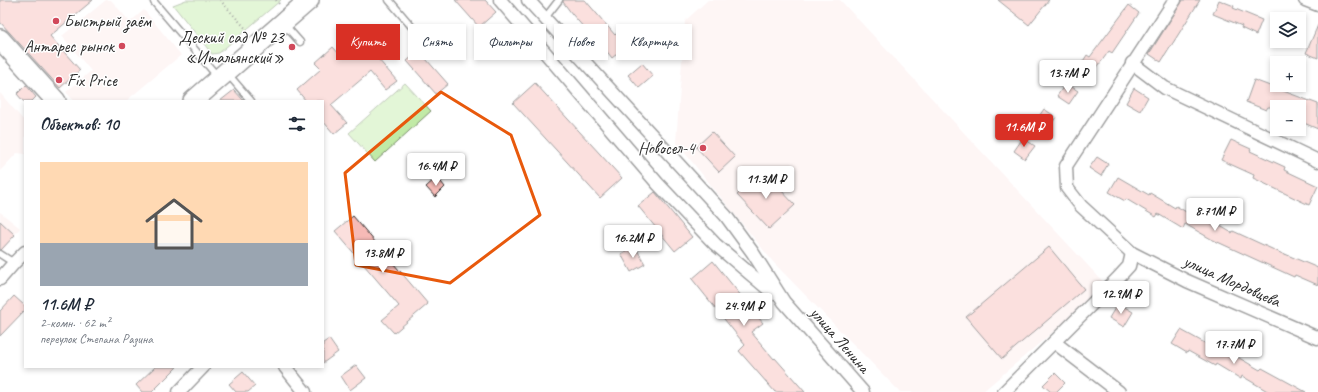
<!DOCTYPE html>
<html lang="ru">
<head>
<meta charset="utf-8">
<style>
	:root { --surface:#fff; --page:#f6f6f7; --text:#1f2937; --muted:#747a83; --line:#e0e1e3; --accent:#d93025 }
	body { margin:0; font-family:Caveat,sans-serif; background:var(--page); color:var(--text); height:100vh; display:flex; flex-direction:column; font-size:15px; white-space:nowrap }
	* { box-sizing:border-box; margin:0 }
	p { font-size:13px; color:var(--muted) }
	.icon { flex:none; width:22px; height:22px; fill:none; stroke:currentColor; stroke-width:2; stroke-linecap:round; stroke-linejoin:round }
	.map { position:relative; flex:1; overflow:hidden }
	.side { position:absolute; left:24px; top:100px; width:300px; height:268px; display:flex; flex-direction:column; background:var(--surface); border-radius:0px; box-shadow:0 2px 6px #0003 }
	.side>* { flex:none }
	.guide { position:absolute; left:336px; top:24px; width:380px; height:36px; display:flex; gap:8px }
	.controls { position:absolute; left:1270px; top:12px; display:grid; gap:8px }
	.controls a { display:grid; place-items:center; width:36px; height:36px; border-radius:0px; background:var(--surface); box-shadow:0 2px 6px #0003; font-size:20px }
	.price { position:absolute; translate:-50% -34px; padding:0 9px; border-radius:4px; background:#fff; color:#222; font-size:13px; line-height:26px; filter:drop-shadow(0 1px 2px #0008) }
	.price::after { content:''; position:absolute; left:50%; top:24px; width:12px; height:9px; margin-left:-6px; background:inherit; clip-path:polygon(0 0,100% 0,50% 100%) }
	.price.active { background:var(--accent); color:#fff }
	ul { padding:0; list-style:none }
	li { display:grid; align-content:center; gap:8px; height:212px; padding:0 16px }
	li+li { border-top:1px solid var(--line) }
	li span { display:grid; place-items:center; height:124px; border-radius:0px; color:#555 }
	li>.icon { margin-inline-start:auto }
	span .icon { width:72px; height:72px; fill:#fffc; stroke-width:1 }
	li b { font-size:17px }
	h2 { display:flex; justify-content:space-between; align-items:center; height:48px; padding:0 16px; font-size:17px }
	.pill { padding:0 14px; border-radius:0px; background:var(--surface); box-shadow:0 2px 6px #0003; font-size:14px; line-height:36px }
	.pill.active { background:var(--accent); color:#fff }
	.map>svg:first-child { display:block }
</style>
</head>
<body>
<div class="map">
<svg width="1318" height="392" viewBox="0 0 1318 392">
	<rect width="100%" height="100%" fill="#fff"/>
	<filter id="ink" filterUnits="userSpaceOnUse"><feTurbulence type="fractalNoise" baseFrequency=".025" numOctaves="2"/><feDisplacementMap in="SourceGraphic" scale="8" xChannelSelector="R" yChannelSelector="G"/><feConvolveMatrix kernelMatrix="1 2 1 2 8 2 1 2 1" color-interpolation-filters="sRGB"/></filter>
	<g filter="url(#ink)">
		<g fill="#fceae9">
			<path d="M106,0H111L130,22L144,10L181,55L126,101H74L66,92L91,71L62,36Z"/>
			<path d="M708,0H840L1107,286L982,392H900L774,263L676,142L685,21Z"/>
			<path d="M0,93L25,122V154L17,153L0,171Z"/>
			<path d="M0,212L20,228L0,254Z"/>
		</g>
		<g fill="#c1eaa6" stroke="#768a68">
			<path d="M186,0H281L219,53L212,54L173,5Z"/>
			<path d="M405,83L431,111L375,162L349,133Z"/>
		</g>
		<g fill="#f6bab6" stroke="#2b2b2b">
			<path d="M0,0H93L50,36L80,70L60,88L0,22Z"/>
			<path d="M455,0H485L496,12L479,27Z"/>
			<path d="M563,0H585L615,35L617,33L627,46L612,58L594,35L592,37L572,14L563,2Z"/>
			<path d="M998,0H1049L1029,25Z"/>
			<path d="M1183,0H1200L1161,62L1149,54Z"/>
			<path d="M1219,0L1234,6L1233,8L1262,20L1256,35L1241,28L1242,26L1213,14Z"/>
			<path d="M1129,5L1139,13L1112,53L1109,51L1090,77L1078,69L1087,55L1090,57Z"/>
			<path d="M1318,25V58L1306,53Z"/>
			<path d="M360,38L397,81L385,90L370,72L331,105L347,123L334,134L323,121V101H306L297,90L321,69L315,63L333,47L340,55Z"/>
			<path d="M419,51L448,84L436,94L407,61Z"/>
			<path d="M642,63L653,76L639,88L628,75Z"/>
			<path d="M1254,80L1318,104V129L1299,121V107H1268L1266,110L1246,102Z"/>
			<path d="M535,83L622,178L600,198L513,103Z"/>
			<path d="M1066,83L1078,91L1069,104L1057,96Z"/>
			<path d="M26,85L36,97L32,101H23L17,94Z"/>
			<path d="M1134,88L1148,97L1140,111L1126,103Z"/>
			<path d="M234,90L244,101H220Z"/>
			<path d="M1044,109L1056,117L1047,131L1035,122Z"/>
			<path d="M712,132L735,157L719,172L696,147Z"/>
			<path d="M1023,138L1035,146L1025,159L1014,151Z"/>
			<path d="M1231,140L1251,149L1250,151L1285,167L1284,170L1318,186L1309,205L1253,178L1254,175L1221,160Z"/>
			<path d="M1097,157L1108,164L1101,176L1089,168Z"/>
			<path d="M763,171L795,205L769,229L737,195Z"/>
			<path d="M437,177L445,187L435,197L426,187Z"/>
			<path d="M1118,177L1149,195L1150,193L1175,208L1176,206L1202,221L1205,217L1232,233L1233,231L1285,255V254L1318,268V285L1295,275L1294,277L1211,239L1185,224L1183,229L1158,214L1156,217L1126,199L1125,201L1109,192Z"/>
			<path d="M655,192L692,237L675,251L638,206Z"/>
			<path d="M353,216L428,304L394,333L382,320L399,306L335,231Z"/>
			<path d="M0,221L15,235L1,250H0Z"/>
			<path d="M635,246L645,264L631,272L621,254Z"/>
			<path d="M1049,247L1084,289L1002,359L966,317Z"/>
			<path d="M713,261L763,323L751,332L774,359L775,358L805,392H775L739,351L745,345L692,279Z"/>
			<path d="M14,296L25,306V310L0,336V311Z"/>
			<path d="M1118,303L1133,312L1124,327L1109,318Z"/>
			<path d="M1181,330L1232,358L1234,355L1260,370L1262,368L1306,392H1269L1242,376L1241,379L1216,364L1215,366L1188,351L1187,353L1172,344Z"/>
			<path d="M329,339L338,352L323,363V343Z"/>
			<path d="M356,365L366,378L350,390L341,376Z"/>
			<path d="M155,367H177L152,392H142L136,385Z"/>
			<path d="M243,372L255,386L248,392H236L229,384Z"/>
			<path d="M1055,373L1065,383L1056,392H1051L1043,385Z"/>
		</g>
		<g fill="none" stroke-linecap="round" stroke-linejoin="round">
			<defs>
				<g id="service">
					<path d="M389,0L435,54"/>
					<path d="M154,2L218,77"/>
					<path d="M545,18L559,0"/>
					<path d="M284,24L300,42"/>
					<path d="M227,73L251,101"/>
					<path d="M0,254L14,263"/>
				</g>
				<g id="minor">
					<path d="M500,0L658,184L715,244L774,294"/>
					<path d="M528,0L726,216L753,253L784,302L863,392"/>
					<path d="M1175,0L1066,166L1067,188L1081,206L1132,253L1187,281L1318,338"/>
					<path d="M1305,0L1318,5"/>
					<path d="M1132,63L1165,88L1318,161"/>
					<path d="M0,279L14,263L25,252"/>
					<path d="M1054,342L1119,392"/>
					<path d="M285,367L305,392"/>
					<path d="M179,392L203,367"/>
					<path d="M1004,392L1117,279L1129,266L1132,253"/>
				</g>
				<g id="primary">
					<path d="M0,39L56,101"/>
					<path d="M193,101L309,0"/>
				</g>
			</defs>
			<use href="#service" stroke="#2b2b2b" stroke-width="9"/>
			<use href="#minor" stroke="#2b2b2b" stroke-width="15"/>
			<use href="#primary" stroke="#2b2b2b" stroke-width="22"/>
			<g stroke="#2b2b2b" stroke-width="2" stroke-dasharray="1 3" stroke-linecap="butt">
				<path d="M220,0L248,31"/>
				<path d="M276,0L279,4"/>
			</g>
			<use href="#service" stroke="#fff" stroke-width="6"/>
			<use href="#minor" stroke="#fff" stroke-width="12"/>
			<use href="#primary" stroke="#fff" stroke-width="19"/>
		</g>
	</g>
	<path d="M0 0H1318V392H0ZM441,92L511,135L540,215L450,283L356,265L345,173Z" fill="#fff" fill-opacity=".55" fill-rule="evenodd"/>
	<path fill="none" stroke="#e8590c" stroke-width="3" stroke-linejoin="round" d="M441,92L511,135L540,215L450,283L356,265L345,173Z"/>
	<g fill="#d1495b" stroke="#fff" stroke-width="1.5">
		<circle cx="56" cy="21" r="4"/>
		<circle cx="122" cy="46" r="4"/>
		<circle cx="292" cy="47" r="4"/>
		<circle cx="59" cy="80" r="4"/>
		<circle cx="703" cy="148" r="4"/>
	</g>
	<g text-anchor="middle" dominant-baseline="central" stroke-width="3" stroke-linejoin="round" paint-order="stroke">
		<g font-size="17" fill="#2b2b2b" stroke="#fff" text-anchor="end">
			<text x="64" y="21" text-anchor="start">Быстрый заём</text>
			<text x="284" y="37">Деский сад № 23<tspan x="284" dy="20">«Итальянский»</tspan></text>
			<text x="114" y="46">Антарес рынок</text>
			<text x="67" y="80" text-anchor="start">Fix Price</text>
			<text x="695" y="148">Новосел-4</text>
		</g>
		<g font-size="17" fill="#2b2b2b" stroke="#fff">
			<text transform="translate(1232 281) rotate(24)">улица Мордовцева</text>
			<text transform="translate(840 340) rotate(49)">улица Ленина</text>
		</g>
	</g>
</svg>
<div class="controls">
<a><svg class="icon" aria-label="layers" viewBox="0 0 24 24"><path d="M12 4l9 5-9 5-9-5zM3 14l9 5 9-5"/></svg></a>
<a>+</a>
<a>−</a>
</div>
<b class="price" style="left:1068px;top:94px">13.7M ₽</b>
<b class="price active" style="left:1024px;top:148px">11.6M ₽</b>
<b class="price" style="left:436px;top:187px">16.4M ₽</b>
<b class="price" style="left:766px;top:200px">11.3M ₽</b>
<b class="price" style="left:1215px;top:232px">8.71M ₽</b>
<b class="price" style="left:633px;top:259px">16.2M ₽</b>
<b class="price" style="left:383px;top:274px">13.8M ₽</b>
<b class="price" style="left:1121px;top:315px">12.9M ₽</b>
<b class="price" style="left:744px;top:327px">24.9M ₽</b>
<b class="price" style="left:1234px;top:365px">17.7M ₽</b>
<div class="guide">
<a class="pill active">Купить</a>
<a class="pill">Снять</a>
<a class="pill">Фильтры</a>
<a class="pill">Новое</a>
<a class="pill">Квартира</a>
</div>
<section class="side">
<h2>Объектов: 10<svg class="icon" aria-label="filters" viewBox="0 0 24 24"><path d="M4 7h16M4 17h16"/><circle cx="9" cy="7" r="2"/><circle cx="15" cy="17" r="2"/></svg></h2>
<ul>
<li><span style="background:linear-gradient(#ffd9b3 65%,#9aa5b1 0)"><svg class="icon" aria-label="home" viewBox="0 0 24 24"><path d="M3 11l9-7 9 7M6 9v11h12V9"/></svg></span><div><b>11.6M ₽</b><p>2-комн. · 62 m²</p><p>переулок Степана Разина</p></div></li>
</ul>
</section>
</div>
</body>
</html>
